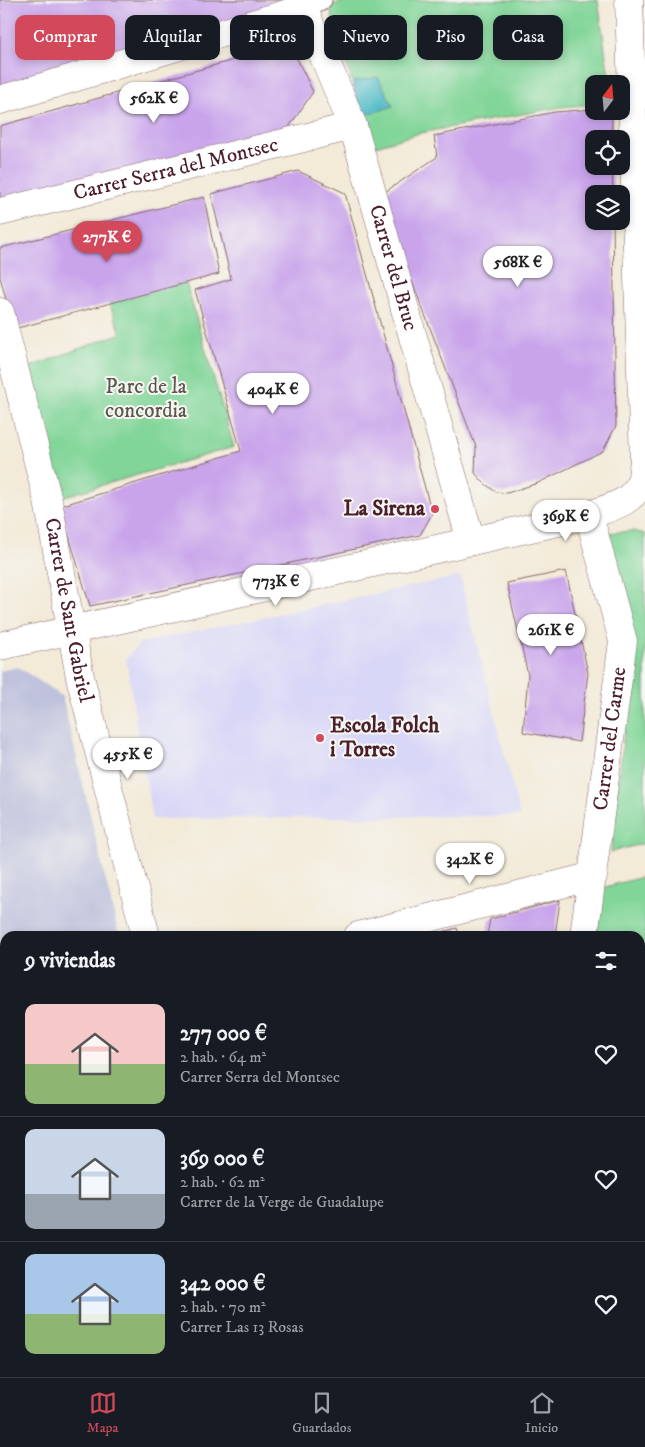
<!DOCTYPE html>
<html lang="es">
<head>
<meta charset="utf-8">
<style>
	:root { --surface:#171b24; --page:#242831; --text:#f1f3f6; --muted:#9ea1a6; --line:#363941; --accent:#d1495b }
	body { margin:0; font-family:"IM FELL DW Pica",serif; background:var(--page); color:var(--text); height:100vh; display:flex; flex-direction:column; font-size:19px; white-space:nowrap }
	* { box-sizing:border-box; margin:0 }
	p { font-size:16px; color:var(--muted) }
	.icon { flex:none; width:28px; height:28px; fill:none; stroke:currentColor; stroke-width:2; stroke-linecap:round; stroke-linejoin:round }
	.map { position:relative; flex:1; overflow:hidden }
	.drawer { position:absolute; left:0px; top:931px; width:645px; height:446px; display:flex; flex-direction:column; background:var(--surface); border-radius:15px 15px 0 0; box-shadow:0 2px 8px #0003 }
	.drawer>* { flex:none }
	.top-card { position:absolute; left:15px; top:15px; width:615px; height:45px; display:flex; gap:10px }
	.needle { width:32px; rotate:16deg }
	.fabs { position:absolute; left:585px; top:75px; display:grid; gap:10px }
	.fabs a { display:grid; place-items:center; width:45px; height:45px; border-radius:10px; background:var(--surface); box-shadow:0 2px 8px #0003; font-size:25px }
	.price { position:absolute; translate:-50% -42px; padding:0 11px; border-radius:18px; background:#fff; color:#222; font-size:16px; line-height:32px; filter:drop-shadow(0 1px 2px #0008) }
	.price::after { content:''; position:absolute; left:50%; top:30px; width:15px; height:11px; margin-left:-8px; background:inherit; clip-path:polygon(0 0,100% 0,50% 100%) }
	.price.selected { background:var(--accent); color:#fff }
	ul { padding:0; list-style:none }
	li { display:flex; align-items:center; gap:15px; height:125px; padding:0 25px }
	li+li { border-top:1px solid var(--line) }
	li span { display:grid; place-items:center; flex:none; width:140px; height:100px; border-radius:10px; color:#555 }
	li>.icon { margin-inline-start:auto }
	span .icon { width:60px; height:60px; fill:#fffc; stroke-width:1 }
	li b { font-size:21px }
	h2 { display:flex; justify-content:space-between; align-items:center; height:60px; padding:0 25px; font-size:21px }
	.pill { padding:0 18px; border-radius:10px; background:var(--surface); box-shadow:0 2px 8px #0003; font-size:18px; line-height:45px }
	.pill.selected { background:var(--accent); color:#fff }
	.tabs { display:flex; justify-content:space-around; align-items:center; height:70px; border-top:1px solid var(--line); background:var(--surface); font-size:14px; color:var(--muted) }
	.tabs a { display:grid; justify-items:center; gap:2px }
	.tabs .selected { color:var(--accent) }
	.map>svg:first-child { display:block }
</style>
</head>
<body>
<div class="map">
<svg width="645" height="1377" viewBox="0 0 645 1377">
	<rect width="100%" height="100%" fill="#f6f6f2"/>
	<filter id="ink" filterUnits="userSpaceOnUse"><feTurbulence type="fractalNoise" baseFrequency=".02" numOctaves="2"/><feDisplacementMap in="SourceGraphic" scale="10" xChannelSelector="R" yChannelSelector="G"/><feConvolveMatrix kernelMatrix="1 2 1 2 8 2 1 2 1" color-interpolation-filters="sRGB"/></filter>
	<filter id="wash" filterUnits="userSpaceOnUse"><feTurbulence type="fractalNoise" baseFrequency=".0096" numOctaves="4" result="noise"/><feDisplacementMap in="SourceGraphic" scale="20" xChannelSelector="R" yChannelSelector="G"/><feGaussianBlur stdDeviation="1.12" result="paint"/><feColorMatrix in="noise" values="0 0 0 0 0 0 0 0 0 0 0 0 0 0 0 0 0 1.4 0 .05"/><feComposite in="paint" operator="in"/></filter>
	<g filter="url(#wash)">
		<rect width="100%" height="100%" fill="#f3ead8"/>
		<path fill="#d9d7f7" d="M460,576L520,816L152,819L126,659L140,643Z"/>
		<path fill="#c0c2dd" d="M18,667L62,696L119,936H5V1311L0,1313V671Z"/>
		<g fill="#81d598" stroke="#667a62">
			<path d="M349,0H598L610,84H594V104L561,107L420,133L372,147L329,6Z"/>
			<path d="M186,283L234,447L48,501L22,370L121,333L108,300Z"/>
			<path d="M633,531L645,534V843L611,852L634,640L606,533Z"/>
			<path d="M645,876V1125L640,1127V936H596L602,888Z"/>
			<path d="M645,1199V1377L624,1373L640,1372V1200Z"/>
		</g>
		<path fill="#4cb9c6" stroke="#4b6c78" d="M378,77L393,106L362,116L352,82Z"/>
		<g id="blocks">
			<g fill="#c9a4eb">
				<path d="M0,0H293L0,93Z"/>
				<path d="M290,44L313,92L285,133L0,202V126Z"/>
				<path d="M594,109V111H612V139H594V166H612L613,194H594V221H613L616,426L603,451L538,483L507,493L496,492L484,483L475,473L476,447L379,196L437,157L434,136L555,112Z"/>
				<path d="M298,171L345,193L432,514L420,535L90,606L60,506L241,451L195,290L231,279L211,194Z"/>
				<path d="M204,197L219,274L14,329L0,277V248Z"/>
				<path d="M566,571L588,673L579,742L523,732L528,675L507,583Z"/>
				<path d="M560,900L555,936H487L490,919Z"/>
				<path d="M457,928L459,936H428Z"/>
			</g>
		</g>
	</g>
	<g filter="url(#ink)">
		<use href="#blocks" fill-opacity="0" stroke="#856668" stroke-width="1"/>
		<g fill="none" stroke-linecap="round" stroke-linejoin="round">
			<defs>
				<path id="pedestrian" d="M302,9L321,0"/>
				<g id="minor">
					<path id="s1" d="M300,0L353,126L471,541"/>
					<path d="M0,100L302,9"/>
					<path id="s2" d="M0,212L353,126"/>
					<path id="s3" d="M0,312L48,501L80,677L146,936"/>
					<path d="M0,646L589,515C608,508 634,503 641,481C643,475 643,467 644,461L629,0"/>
					<path d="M358,936L593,876"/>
					<path id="s4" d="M584,936L623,641L589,515"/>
					<path d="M640,1165L645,1163"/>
					<path d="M0,1355L5,1354"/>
					<path d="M221,1372L227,1377"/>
					<path d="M346,1372L375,1377"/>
					<path d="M490,1372L506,1377"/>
					<path d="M82,1377L99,1372"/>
					<path d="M297,1377L303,1372"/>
				</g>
			</defs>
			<use href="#pedestrian" stroke="#856668" stroke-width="23"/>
			<use href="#minor" stroke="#856668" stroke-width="29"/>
			<g stroke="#856668" stroke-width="3" stroke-dasharray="1 4" stroke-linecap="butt">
				<path d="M640,1263L645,1259"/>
				<path d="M625,1372L626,1377"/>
				<path d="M146,1377L167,1372"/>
			</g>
			<use href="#pedestrian" stroke="#fff" stroke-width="21"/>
			<use href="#minor" stroke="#fff" stroke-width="28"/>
		</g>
	</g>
	<g fill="#d1495b" stroke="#f6f6f2" stroke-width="2">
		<circle cx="435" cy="509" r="5"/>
		<circle cx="320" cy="738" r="5"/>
	</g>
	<g text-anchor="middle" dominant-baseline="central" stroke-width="4" stroke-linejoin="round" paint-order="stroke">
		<g font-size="21" fill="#4a1f2b" stroke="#f6f6f2">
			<text stroke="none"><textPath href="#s2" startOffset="181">Carrer Serra del Montsec</textPath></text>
			<text stroke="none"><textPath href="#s1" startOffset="284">Carrer del Bruc</textPath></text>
			<text stroke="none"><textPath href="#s3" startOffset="306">Carrer de Sant Gabriel</textPath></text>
			<text stroke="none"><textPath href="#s4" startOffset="199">Carrer del Carme</textPath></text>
		</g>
		<g font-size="21" fill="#5a564c" stroke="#f6f6f2">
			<text x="146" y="387">Parc de la<tspan x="146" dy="24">concordia</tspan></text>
		</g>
		<g font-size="21" font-weight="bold" fill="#4a1f2b" stroke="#f6f6f2" text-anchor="end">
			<text x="425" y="509">La Sirena</text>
			<text x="330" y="726" text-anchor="start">Escola Folch<tspan x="330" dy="24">i Torres</tspan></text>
		</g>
	</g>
</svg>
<div class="fabs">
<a><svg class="needle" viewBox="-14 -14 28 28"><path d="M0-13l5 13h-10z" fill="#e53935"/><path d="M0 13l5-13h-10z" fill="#9ea1a6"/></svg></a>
<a><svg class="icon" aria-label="locate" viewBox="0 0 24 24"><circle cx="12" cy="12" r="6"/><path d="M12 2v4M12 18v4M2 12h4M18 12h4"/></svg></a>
<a><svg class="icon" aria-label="layers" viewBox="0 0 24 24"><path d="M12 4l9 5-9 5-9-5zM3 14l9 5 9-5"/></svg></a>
</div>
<b class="price" style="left:154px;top:124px">562K €</b>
<b class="price selected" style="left:107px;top:263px">277K €</b>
<b class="price" style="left:518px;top:288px">568K €</b>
<b class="price" style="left:273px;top:415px">404K €</b>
<b class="price" style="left:566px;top:542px">369K €</b>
<b class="price" style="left:276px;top:607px">773K €</b>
<b class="price" style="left:551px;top:656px">261K €</b>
<b class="price" style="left:128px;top:780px">455K €</b>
<b class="price" style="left:470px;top:885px">342K €</b>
<div class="top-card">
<a class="pill selected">Comprar</a>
<a class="pill">Alquilar</a>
<a class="pill">Filtros</a>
<a class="pill">Nuevo</a>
<a class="pill">Piso</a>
<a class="pill">Casa</a>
</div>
<section class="drawer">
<h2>9 viviendas<svg class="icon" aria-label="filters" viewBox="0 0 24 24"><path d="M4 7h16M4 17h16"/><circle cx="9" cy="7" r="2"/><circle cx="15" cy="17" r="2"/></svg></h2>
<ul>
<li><span style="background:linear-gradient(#f6c9c9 60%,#8fb573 0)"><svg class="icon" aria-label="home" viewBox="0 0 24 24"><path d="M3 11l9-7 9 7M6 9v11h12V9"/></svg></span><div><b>277 000 €</b><p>2 hab. · 64 m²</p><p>Carrer Serra del Montsec</p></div><svg class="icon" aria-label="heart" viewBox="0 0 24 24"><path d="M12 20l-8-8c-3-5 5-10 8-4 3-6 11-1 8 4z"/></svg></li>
<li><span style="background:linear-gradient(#c9d6e8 65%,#9aa5b1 0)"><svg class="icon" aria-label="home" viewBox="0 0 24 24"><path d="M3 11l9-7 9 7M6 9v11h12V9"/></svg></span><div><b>369 000 €</b><p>2 hab. · 62 m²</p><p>Carrer de la Verge de Guadalupe</p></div><svg class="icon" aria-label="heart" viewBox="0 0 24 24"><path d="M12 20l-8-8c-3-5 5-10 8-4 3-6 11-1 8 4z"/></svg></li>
<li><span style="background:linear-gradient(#a9c7e8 60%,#8fb573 0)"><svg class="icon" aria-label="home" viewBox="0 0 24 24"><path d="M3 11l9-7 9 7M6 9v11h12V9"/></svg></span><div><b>342 000 €</b><p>2 hab. · 70 m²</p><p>Carrer Las 13 Rosas</p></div><svg class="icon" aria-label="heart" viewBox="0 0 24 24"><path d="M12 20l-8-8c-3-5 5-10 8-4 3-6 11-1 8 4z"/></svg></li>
</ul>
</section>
</div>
<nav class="tabs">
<a class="selected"><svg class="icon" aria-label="map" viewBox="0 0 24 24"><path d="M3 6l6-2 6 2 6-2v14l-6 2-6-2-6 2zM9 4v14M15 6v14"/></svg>Mapa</a>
<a><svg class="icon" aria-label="saved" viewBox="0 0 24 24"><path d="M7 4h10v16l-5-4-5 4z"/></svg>Guardados</a>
<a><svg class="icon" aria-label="home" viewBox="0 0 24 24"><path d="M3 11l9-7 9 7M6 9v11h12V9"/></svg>Inicio</a>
</nav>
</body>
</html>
